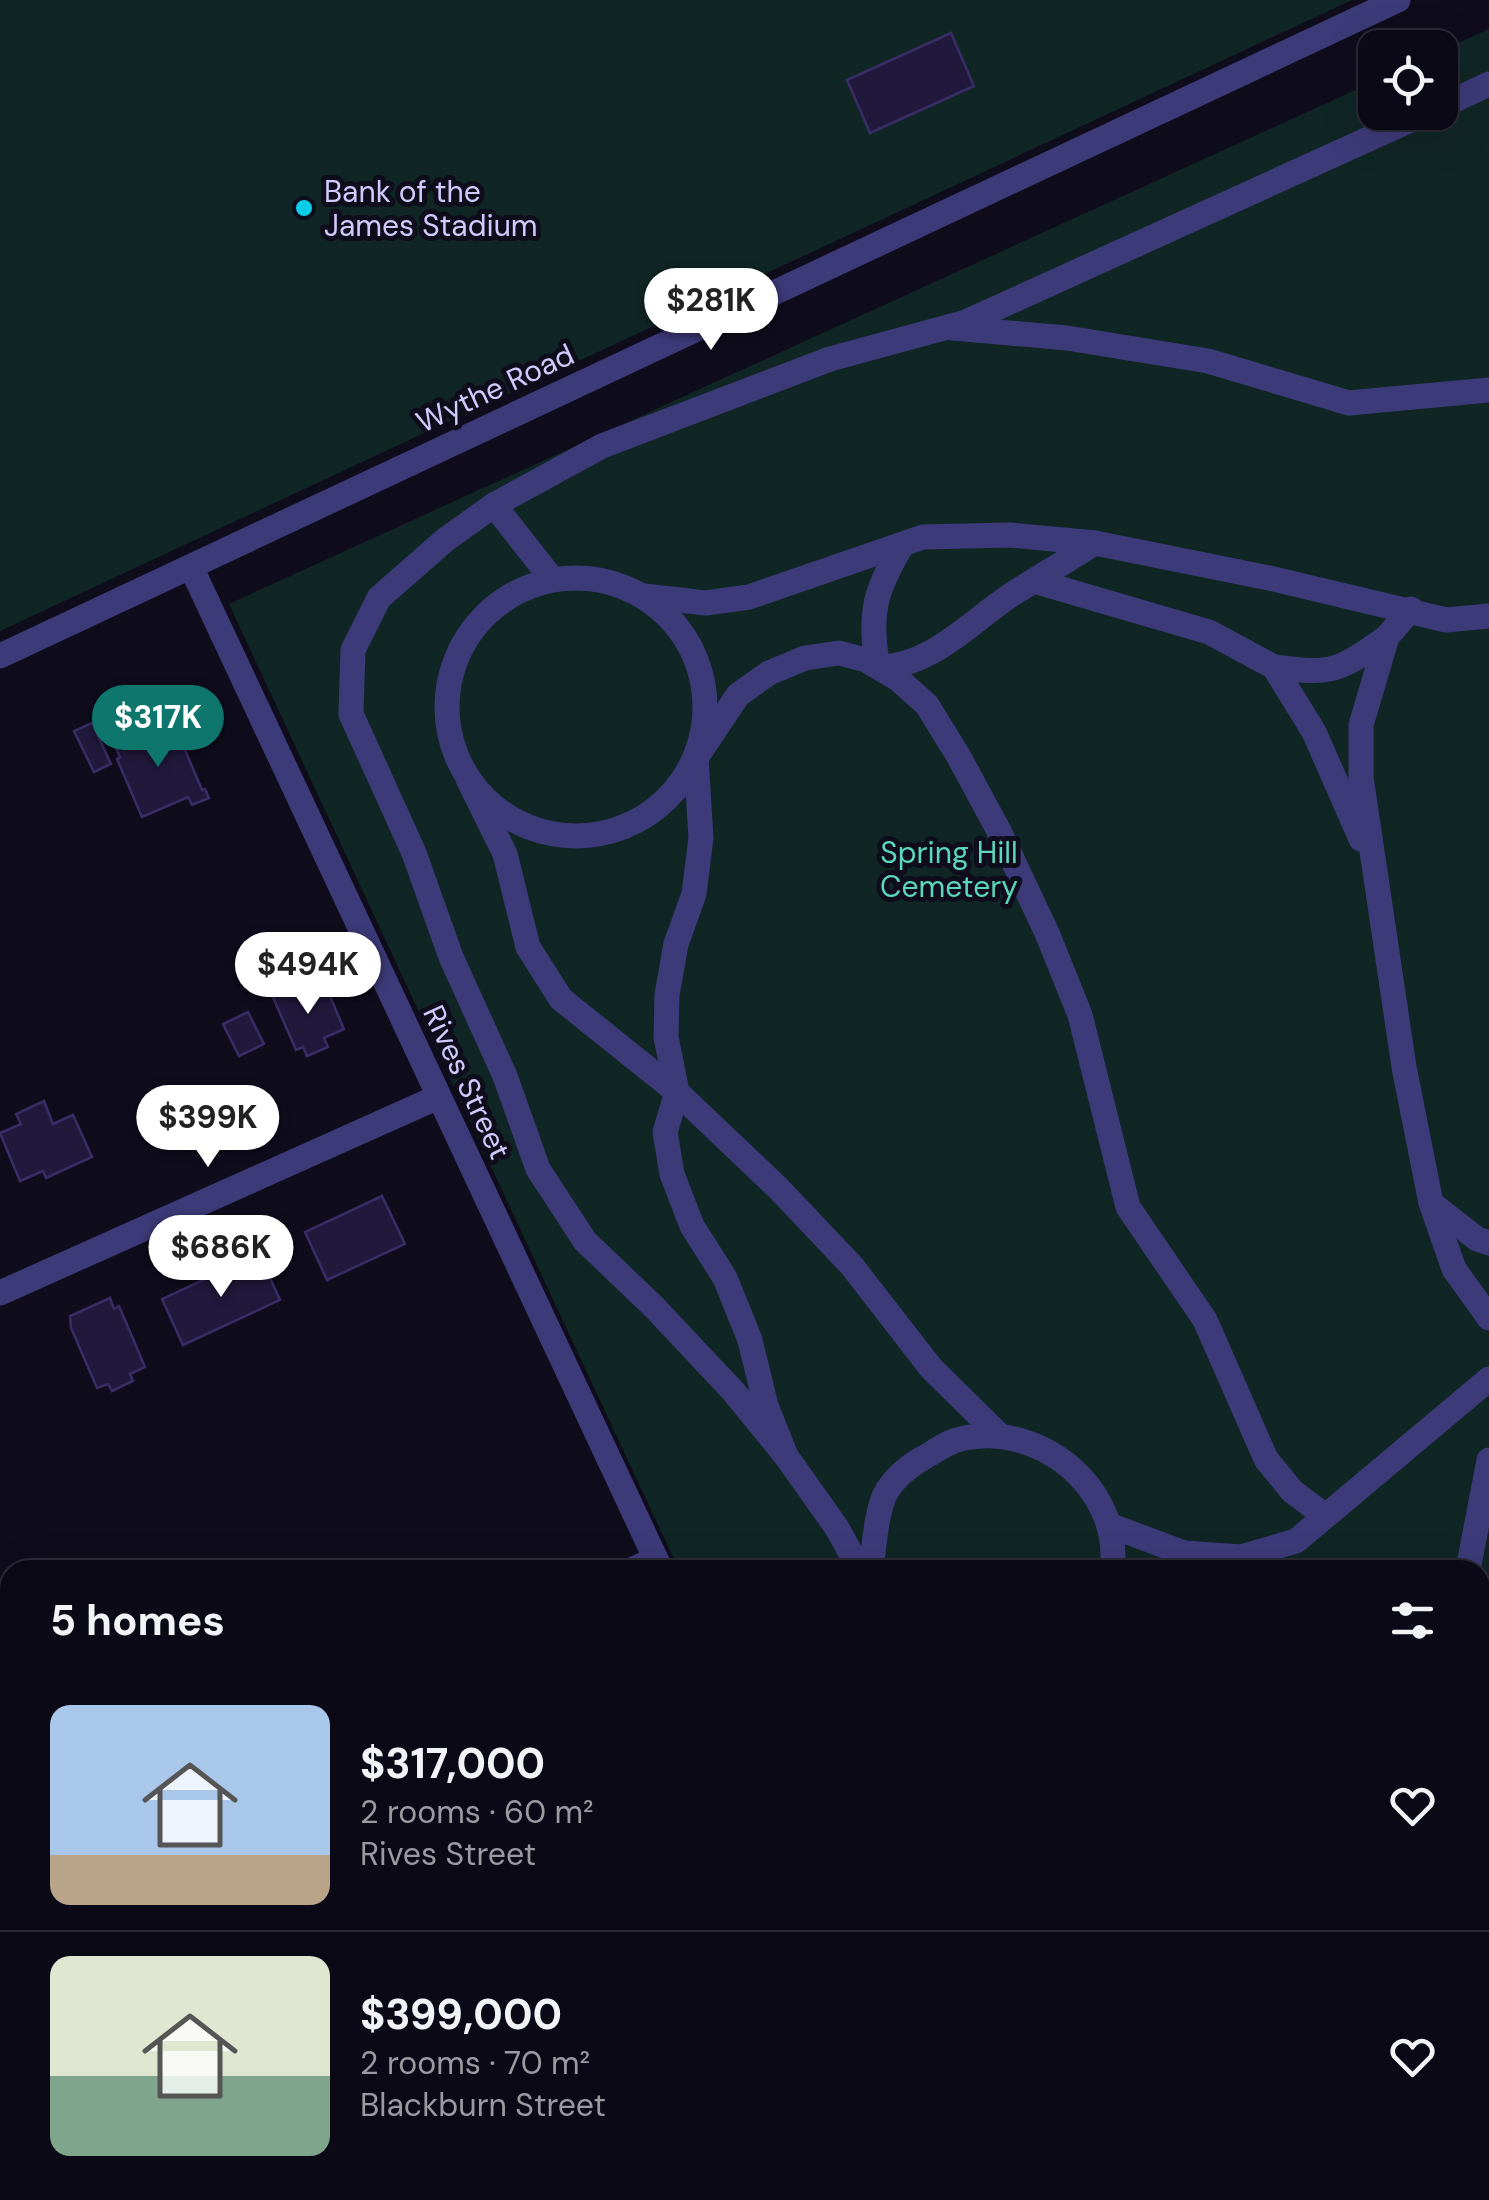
<!DOCTYPE html>
<html lang="en">
<head>
<meta charset="utf-8">
<style>
	:root { --surface:#0b0915; --page:#191722; --text:#f1f3f6; --muted:#9a9aa0; --line:#2b2a34; --accent:#0f766e }
	body { margin:0; font-family:"DM Sans",sans-serif; background:var(--page); color:var(--text); height:100vh; display:flex; flex-direction:column; font-size:38px; white-space:nowrap }
	* { box-sizing:border-box; margin:0 }
	p { font-size:32px; color:var(--muted) }
	.icon { flex:none; width:55px; height:55px; fill:none; stroke:currentColor; stroke-width:2; stroke-linecap:round; stroke-linejoin:round }
	.map { position:relative; flex:1; overflow:hidden }
	.side { position:absolute; left:0px; top:1560px; width:1490px; height:640px; display:flex; flex-direction:column; background:var(--surface); border-radius:30px 30px 0 0; box-shadow:0 10px 40px #0002,0 0 0 2px var(--line) }
	.side>* { flex:none }
	.fabs { position:absolute; left:1358px; top:30px; display:grid; gap:20px }
	.fabs a { display:grid; place-items:center; width:100px; height:100px; border-radius:20px; background:var(--surface); box-shadow:0 10px 40px #0002,0 0 0 2px var(--line); font-size:50px }
	.price { position:absolute; translate:-50% -85px; padding:0 22px; border-radius:35px; background:#fff; color:#222; font-size:32px; line-height:65px; filter:drop-shadow(0 2px 5px #0008) }
	.price::after { content:''; position:absolute; left:50%; top:60px; width:30px; height:22px; margin-left:-15px; background:inherit; clip-path:polygon(0 0,100% 0,50% 100%) }
	.price.on { background:var(--accent); color:#fff }
	ul { padding:0; list-style:none }
	li { display:flex; align-items:center; gap:30px; height:250px; padding:0 50px }
	li+li { border-top:2px solid var(--line) }
	li span { display:grid; place-items:center; flex:none; width:280px; height:200px; border-radius:20px; color:#555 }
	li>.icon { margin-inline-start:auto }
	span .icon { width:120px; height:120px; fill:#fffc; stroke-width:1 }
	li b { font-size:42px }
	h2 { display:flex; justify-content:space-between; align-items:center; height:120px; padding:0 50px; font-size:42px }
	.map>svg:first-child { display:block }
</style>
</head>
<body>
<div class="map">
<svg width="1489" height="2200" viewBox="0 0 1489 2200">
	<rect width="100%" height="100%" fill="#0f0c1c"/>
	<g fill="#102625">
		<path d="M0,0H1352L0,631Z"/>
		<path d="M1489,29V2200H0V1883L10,1878V2190H1480V1570H679L229,604L1375,81V112H1440V51Z"/>
	</g>
	<g fill="#21193c" stroke="#392d67" stroke-width="2.5">
		<path d="M951,33L974,86L870,133L847,80Z"/>
		<path d="M168,721L173,733L177,731L202,790L205,789L209,798L192,805L188,797L142,817L117,759L120,757L114,744Z"/>
		<path d="M92,723L111,764L94,772L74,731Z"/>
		<path d="M304,982L309,995L326,987L344,1029L324,1038L328,1047L307,1056L303,1047L296,1050L272,995Z"/>
		<path d="M248,1012L264,1044L239,1056L223,1024Z"/>
		<path d="M44,1101L53,1124L73,1115L92,1157L46,1178L43,1171L20,1181L0,1133L21,1124L16,1114Z"/>
		<path d="M382,1196L405,1244L327,1280L305,1232Z"/>
		<path d="M259,1254L280,1300L183,1345L162,1299Z"/>
		<path d="M110,1298L114,1309L119,1306L145,1367L130,1374L133,1381L112,1391L108,1384L97,1388L71,1328L70,1316Z"/>
	</g>
	<g fill="none" stroke-linecap="round" stroke-linejoin="round">
		<g stroke="#33a8a3" stroke-width="6" stroke-dasharray="5 8" stroke-linecap="butt">
			<path d="M89,2190L100,2200"/>
			<path d="M56,2200L68,2190"/>
		</g>
		<g stroke="#3d3a79" stroke-width="25">
			<path d="M1440,107L1489,84"/>
			<path d="M953,328L1067,338L1208,361L1349,403L1489,390"/>
			<path d="M494,505L552,579"/>
			<path d="M902,545C875,590 868,615 878,667C932,667 971,621 1014,593C1041,576 1068,560 1095,543"/>
			<path d="M191,567L661,1570"/>
			<circle cx="576" cy="707" r="129"/>
			<path d="M1034,581L1209,632L1274,667L1314,732L1361,839"/>
			<path d="M644,596L706,603L749,597L923,537L1010,535L1095,543L1269,578L1446,620L1489,616"/>
			<path d="M1411,609L1387,637L1361,725V777L1404,1067L1431,1203L1477,1239L1489,1243"/>
			<path d="M0,656L1398,0"/>
			<path d="M1274,667C1334,675 1338,671 1387,637"/>
			<path d="M468,779L505,854L528,947L561,999L677,1092L779,1189L852,1266L931,1368L1000,1436"/>
			<path d="M1431,1203L1454,1269L1489,1318"/>
			<path d="M0,1293L438,1097"/>
			<path d="M786,1456L733,1391L654,1307L585,1241L538,1169L505,1076L451,957L414,853L351,714L353,650L379,598L445,540L494,505L602,446L830,359L966,322L1428,112"/>
			<path d="M1109,1525L1184,1553L1241,1557L1296,1541L1489,1379"/>
			<path d="M631,1570L656,1559"/>
			<path d="M860,1570L837,1528L786,1456L766,1406L750,1340L725,1278L692,1226L672,1174L665,1132L677,1092L666,1037L667,995L676,944L694,894L701,838L696,758L738,695L769,673L805,658L839,653L866,660L898,679L927,705L959,757L1000,833L1047,933L1080,1015L1128,1207L1205,1320L1266,1459L1292,1491L1325,1516"/>
			<path d="M871,1570C874,1548 875,1523 882,1502C887,1484 907,1467 923,1458C933,1453 945,1443 957,1440C1036,1418 1123,1487 1112,1570"/>
			<path d="M1468,1570L1489,1460"/>
			<path d="M1480,1804L1489,1812"/>
			<path d="M0,1864L10,1858"/>
			<path d="M1480,2062L1489,2060"/>
			<path d="M1480,2117L1489,2138"/>
			<path d="M0,2151L10,2141"/>
			<path d="M166,2190L168,2200"/>
			<path d="M644,2190L649,2200"/>
			<path d="M948,2190L953,2200"/>
			<path d="M1083,2200L1087,2190"/>
		</g>
	</g>
	<circle fill="#0ccde7" stroke="#0f0c1c" stroke-width="4" cx="304" cy="208" r="10"/>
	<g text-anchor="middle" dominant-baseline="central" stroke-width="10" stroke-linejoin="round" paint-order="stroke">
		<g font-size="30" fill="#d1cafc" stroke="#0f0c1c" text-anchor="start">
			<text x="324" y="191">Bank of the<tspan x="324" dy="34">James Stadium</tspan></text>
		</g>
		<g font-size="30" fill="#d1cafc" stroke="#0f0c1c">
			<text transform="translate(495 388) rotate(-25)">Wythe Road</text>
			<text transform="translate(467 1082) rotate(65)">Rives Street</text>
		</g>
		<g font-size="30" fill="#5bd7bb" stroke="#0f0c1c">
			<text x="949" y="852">Spring Hill<tspan x="949" dy="34">Cemetery</tspan></text>
		</g>
	</g>
</svg>
<div class="fabs">
<a><svg class="icon" aria-label="locate" viewBox="0 0 24 24"><circle cx="12" cy="12" r="6"/><path d="M12 2v4M12 18v4M2 12h4M18 12h4"/></svg></a>
</div>
<b class="price" style="left:711px;top:353px">$281K</b>
<b class="price on" style="left:158px;top:770px">$317K</b>
<b class="price" style="left:308px;top:1017px">$494K</b>
<b class="price" style="left:208px;top:1170px">$399K</b>
<b class="price" style="left:221px;top:1300px">$686K</b>
<section class="side">
<h2>5 homes<svg class="icon" aria-label="filters" viewBox="0 0 24 24"><path d="M4 7h16M4 17h16"/><circle cx="9" cy="7" r="2"/><circle cx="15" cy="17" r="2"/></svg></h2>
<ul>
<li><span style="background:linear-gradient(#a9c7e8 75%,#b9a48a 0)"><svg class="icon" aria-label="home" viewBox="0 0 24 24"><path d="M3 11l9-7 9 7M6 9v11h12V9"/></svg></span><div><b>$317,000</b><p>2 rooms · 60 m²</p><p>Rives Street</p></div><svg class="icon" aria-label="heart" viewBox="0 0 24 24"><path d="M12 20l-8-8c-3-5 5-10 8-4 3-6 11-1 8 4z"/></svg></li>
<li><span style="background:linear-gradient(#dfe7d0 60%,#7fa58c 0)"><svg class="icon" aria-label="home" viewBox="0 0 24 24"><path d="M3 11l9-7 9 7M6 9v11h12V9"/></svg></span><div><b>$399,000</b><p>2 rooms · 70 m²</p><p>Blackburn Street</p></div><svg class="icon" aria-label="heart" viewBox="0 0 24 24"><path d="M12 20l-8-8c-3-5 5-10 8-4 3-6 11-1 8 4z"/></svg></li>
</ul>
</section>
</div>
</body>
</html>
